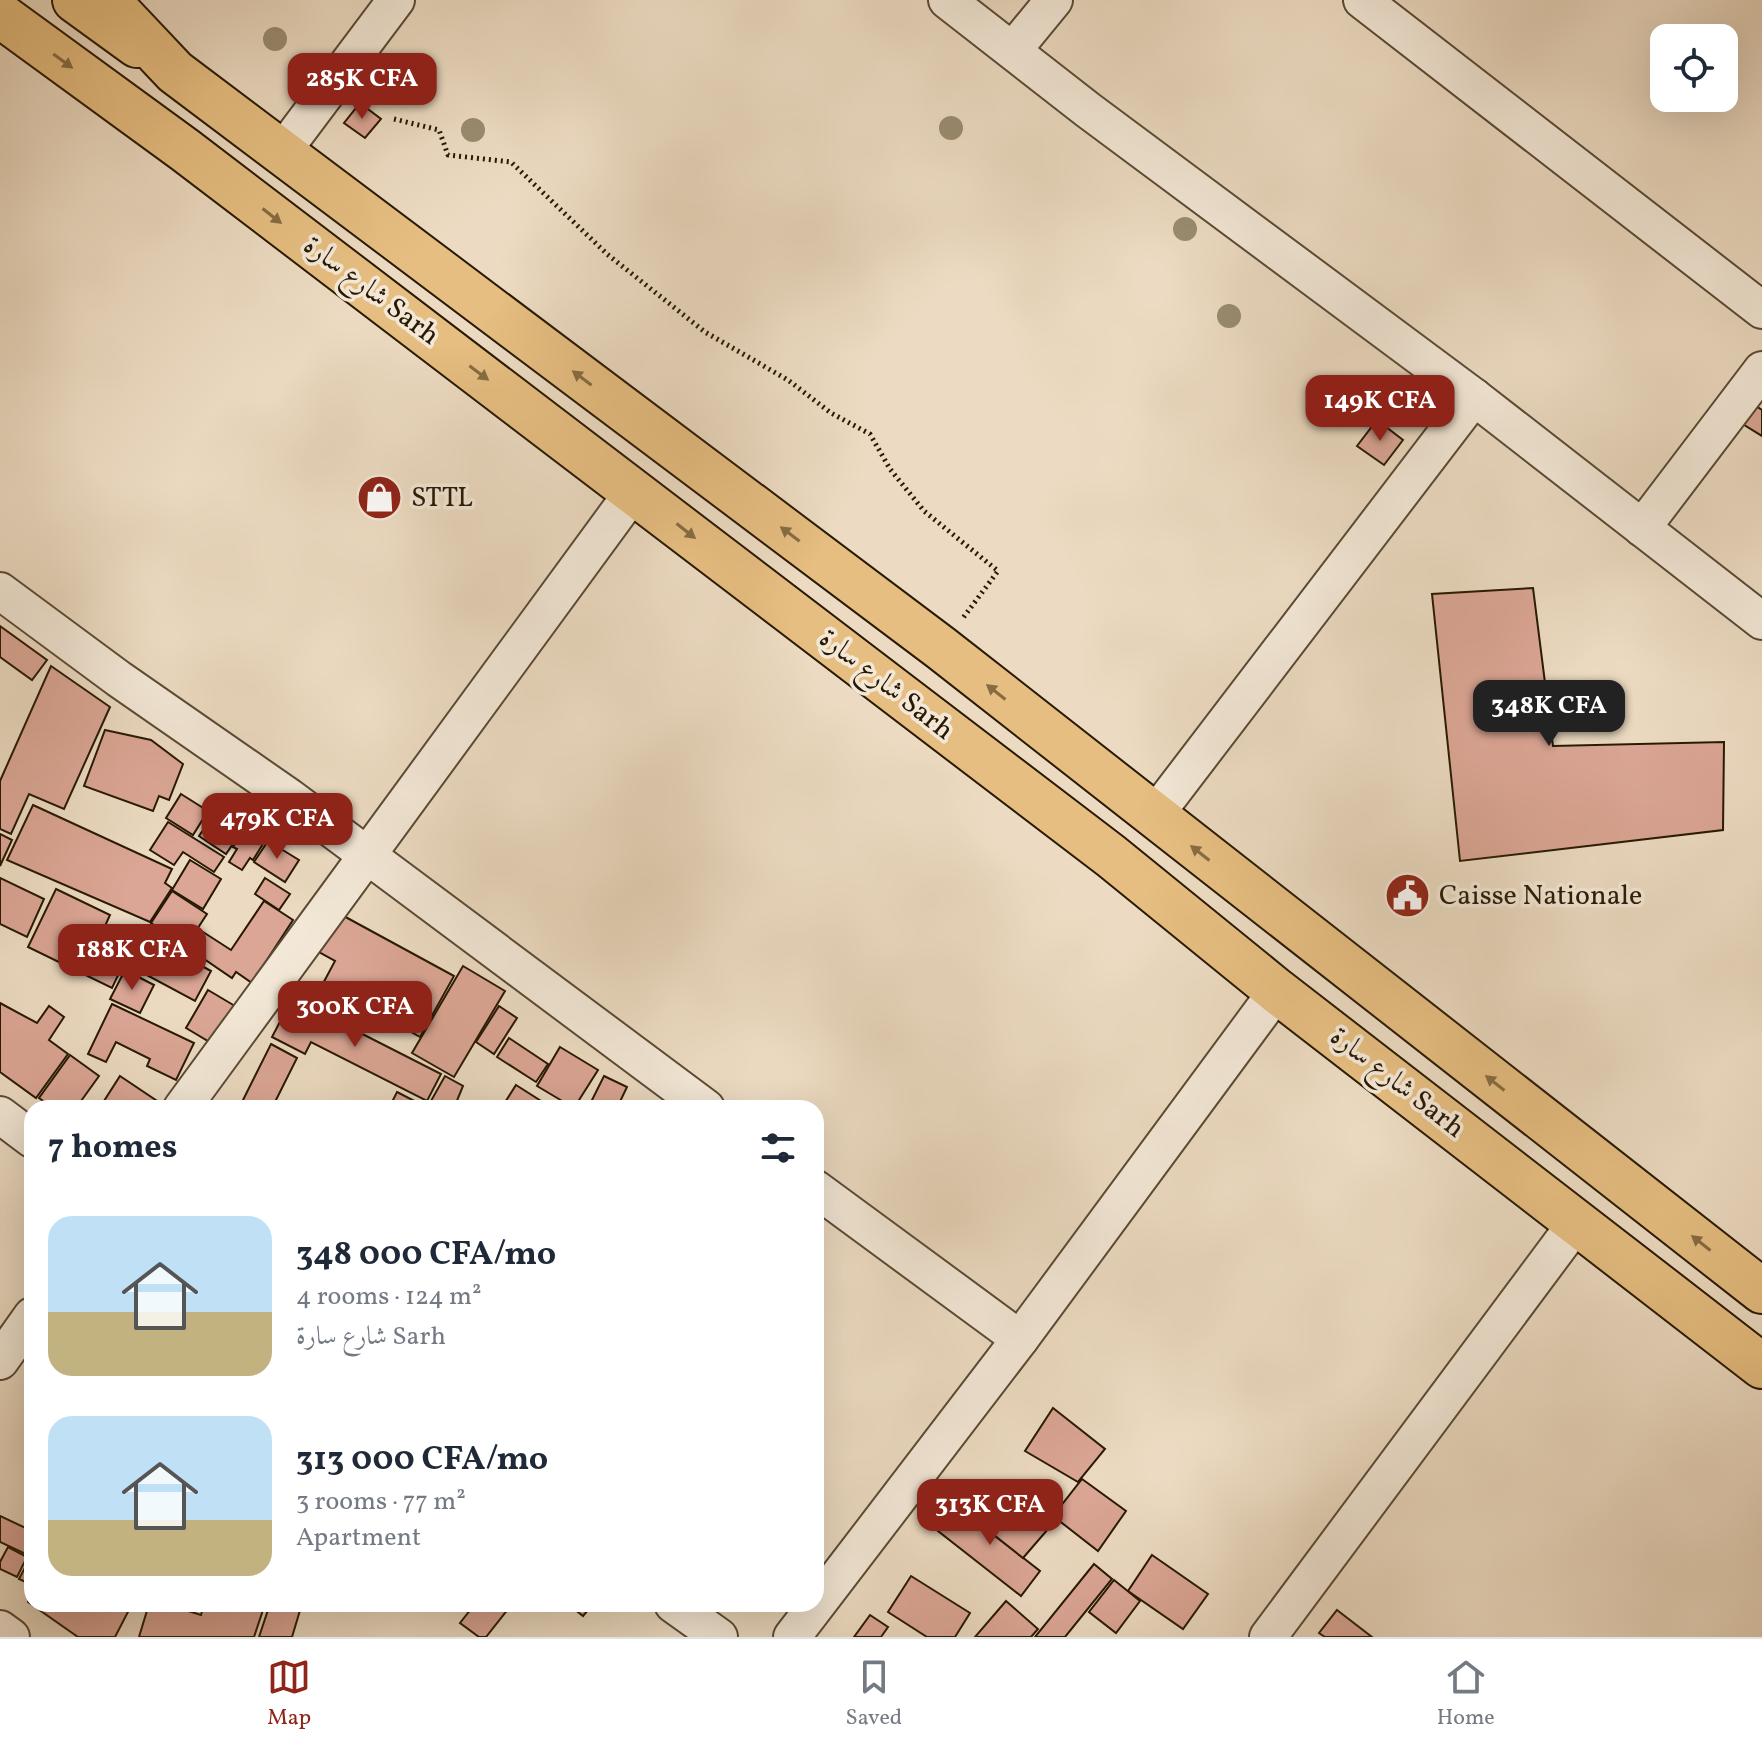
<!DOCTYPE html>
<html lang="en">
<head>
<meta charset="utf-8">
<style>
	:root { --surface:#fff; --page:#f2f2f3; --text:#1f2937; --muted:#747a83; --line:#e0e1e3; --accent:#8f2418 }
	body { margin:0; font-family:Vollkorn,Amiri,serif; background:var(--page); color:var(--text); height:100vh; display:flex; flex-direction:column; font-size:30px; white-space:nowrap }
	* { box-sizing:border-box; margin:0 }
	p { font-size:26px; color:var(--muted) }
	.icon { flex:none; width:44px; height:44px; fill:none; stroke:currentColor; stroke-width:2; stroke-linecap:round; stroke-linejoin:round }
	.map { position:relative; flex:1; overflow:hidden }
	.sheet { position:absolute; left:24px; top:1100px; width:800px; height:512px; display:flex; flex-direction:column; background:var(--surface); border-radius:24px; box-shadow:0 8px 32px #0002 }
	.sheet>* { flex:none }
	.buttons { position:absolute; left:1650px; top:24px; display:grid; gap:16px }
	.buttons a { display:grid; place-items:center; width:88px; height:88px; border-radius:16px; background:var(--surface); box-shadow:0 8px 32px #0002; font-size:40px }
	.price { position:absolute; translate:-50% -68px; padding:0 18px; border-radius:16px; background:var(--accent); color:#fff; font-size:26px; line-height:52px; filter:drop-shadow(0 2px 4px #0008) }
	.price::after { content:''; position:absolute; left:50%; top:48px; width:24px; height:18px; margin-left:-12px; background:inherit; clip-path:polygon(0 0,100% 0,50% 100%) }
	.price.on { background:#222; color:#fff }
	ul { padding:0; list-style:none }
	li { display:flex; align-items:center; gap:24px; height:200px; padding:0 24px }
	li span { display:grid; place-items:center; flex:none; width:224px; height:160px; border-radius:24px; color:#555 }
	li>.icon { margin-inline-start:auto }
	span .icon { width:96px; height:96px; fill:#fffc; stroke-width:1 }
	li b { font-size:34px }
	h2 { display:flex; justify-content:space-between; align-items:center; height:96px; padding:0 24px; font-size:34px }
	.menu { display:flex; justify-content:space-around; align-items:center; height:112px; border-top:2px solid var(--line); background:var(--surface); font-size:22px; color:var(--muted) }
	.menu a { display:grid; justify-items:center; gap:4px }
	.menu .on { color:var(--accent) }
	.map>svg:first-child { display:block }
</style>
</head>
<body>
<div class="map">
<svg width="1762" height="1637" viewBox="0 0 1762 1637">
	<rect width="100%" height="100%" fill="#ecdbc2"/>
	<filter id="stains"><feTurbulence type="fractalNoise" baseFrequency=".0025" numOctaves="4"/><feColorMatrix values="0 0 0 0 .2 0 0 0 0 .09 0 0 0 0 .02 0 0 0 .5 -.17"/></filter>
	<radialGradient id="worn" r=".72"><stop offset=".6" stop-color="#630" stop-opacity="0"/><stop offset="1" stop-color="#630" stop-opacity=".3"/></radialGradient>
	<g fill="#dba695" stroke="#281904" stroke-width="2">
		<path d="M360,103L381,119L365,138L344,123Z"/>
		<path d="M1753,404L1762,410V436L1741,423Z"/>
		<path d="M1377,420L1403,440L1384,465L1357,446Z"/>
		<path d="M1533,588L1553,746L1724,742L1723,830L1460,861L1432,594Z"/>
		<path d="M0,626L47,660L32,680L0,657Z"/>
		<path d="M51,666L110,707L64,809L29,794L11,834L0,829V781Z"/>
		<path d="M105,730L151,740L183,764L169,800L159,796L153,811L84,786Z"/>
		<path d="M181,794L208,811L193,835L166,818Z"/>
		<path d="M225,798L252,816L226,854L199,836Z"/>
		<path d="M33,805L172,869L165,883L172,888L150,922L7,860Z"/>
		<path d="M251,818L271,831L253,860L250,858L242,870L229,862L237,849L233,847Z"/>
		<path d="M168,822L224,857L214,872L183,852L174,865L150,850Z"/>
		<path d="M0,834L12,840L0,866Z"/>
		<path d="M268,841L299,860L285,882L254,862Z"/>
		<path d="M190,860L221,879L203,909L172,890Z"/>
		<path d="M0,878L44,899L27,937L0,924Z"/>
		<path d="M265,878L290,894L279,910L255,894Z"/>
		<path d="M56,889L110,915L105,926L135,940L112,988L28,947Z"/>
		<path d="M172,891L207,914L186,946L151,923Z"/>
		<path d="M264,901L293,920L252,983L236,972L232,978L188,948L200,930L231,950Z"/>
		<path d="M340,914L454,976L420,1037L404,1028L409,1018L364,993L356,1009L320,989L335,961L319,952Z"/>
		<path d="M147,936L211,971L195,1001L130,966Z"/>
		<path d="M463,966L505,991L454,1077L412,1053Z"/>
		<path d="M125,970L154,985L140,1013L110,999Z"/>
		<path d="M208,990L235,1006L213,1044L186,1028Z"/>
		<path d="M308,998L332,1011L329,1017L441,1074L427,1101L311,1042L305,1054L272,1037L285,1012L298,1018Z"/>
		<path d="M0,1003L37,1023L49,1006L64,1017L49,1040L68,1054L36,1098L0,1072Z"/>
		<path d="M112,1004L194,1043L176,1080L147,1066L150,1059L116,1042L106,1062L88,1054Z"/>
		<path d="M499,1006L517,1018L494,1054L476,1042Z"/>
		<path d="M509,1038L548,1064L536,1082L497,1057Z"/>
		<path d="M271,1044L297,1058L272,1108H239Z"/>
		<path d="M560,1047L598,1070L574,1108L537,1086Z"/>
		<path d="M70,1055L99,1076L76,1108H53L39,1098Z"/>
		<path d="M120,1076L166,1107L165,1108H114L104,1101Z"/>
		<path d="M445,1076L463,1086L454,1108H427Z"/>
		<path d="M604,1076L627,1087L617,1108H588Z"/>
		<path d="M516,1085L552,1108L502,1107Z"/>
		<path d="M397,1092L424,1106L423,1108H389Z"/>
		<path d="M1053,1408L1105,1449L1078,1482L1025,1451Z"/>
		<path d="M1082,1479L1126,1511L1098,1551L1053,1516Z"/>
		<path d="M988,1504L1008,1518L994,1535L1040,1571L1021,1596L938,1531L955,1508L974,1522Z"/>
		<path d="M1018,1505L1049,1528L1023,1558L994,1535Z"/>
		<path d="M0,1516L32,1531V1557L0,1542Z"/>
		<path d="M8,1547L27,1557L17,1577L0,1569V1562Z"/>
		<path d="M1152,1555L1208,1594L1183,1629L1128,1591Z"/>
		<path d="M30,1558L32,1559V1585L19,1579Z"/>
		<path d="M1094,1564L1112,1579L1065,1637H1035Z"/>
		<path d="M911,1576L970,1613L955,1637H927L888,1612Z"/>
		<path d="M1114,1580L1140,1601L1116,1633L1089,1612Z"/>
		<path d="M32,1595V1604H122L130,1608L115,1637H78L28,1602Z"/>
		<path d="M1006,1601L1038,1629L1031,1637H975Z"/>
		<path d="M149,1604H166L201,1615L204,1604H265L254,1637H139Z"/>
		<path d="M270,1604H291L301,1607L292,1637H259Z"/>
		<path d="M475,1604H512L486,1637H479L460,1623Z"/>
		<path d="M568,1604H593L583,1616Z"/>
		<path d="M1337,1610L1372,1637H1325L1319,1633Z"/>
		<path d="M870,1615L888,1627L881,1637H854Z"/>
	</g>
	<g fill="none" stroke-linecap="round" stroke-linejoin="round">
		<defs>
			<g id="minor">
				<path d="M947,0L1088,110L1474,397L1762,621"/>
				<path d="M1362,0L1762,310"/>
				<path d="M1013,50L1054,0"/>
				<path d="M282,152L396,0"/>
				<path d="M1642,528L1762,370"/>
				<path d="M0,591L119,679L289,797L706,1108"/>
				<path d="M1154,816L1474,397"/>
				<path d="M182,1108L634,491"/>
				<path d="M0,1115L32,1139"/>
				<path d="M816,1189L1020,1339"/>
				<path d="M0,1361L32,1316"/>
				<path d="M673,1604L719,1637"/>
				<path d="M0,1629L11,1637"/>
				<path d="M792,1637L1020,1339L1277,991"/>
				<path d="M1268,1637L1577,1222"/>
			</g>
			<path id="major" d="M75,0L137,45"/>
			<g id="highway">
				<path d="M107,0L175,72L941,648L1762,1291"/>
				<path d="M0,15L185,150L1111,856L1277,991L1762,1366"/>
			</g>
		</defs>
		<use href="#minor" stroke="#594a34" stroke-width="40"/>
		<use href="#major" stroke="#281904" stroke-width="48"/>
		<use href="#highway" stroke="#281904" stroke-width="48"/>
		<path stroke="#281904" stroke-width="5" stroke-dasharray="2 4" stroke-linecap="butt" d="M394,119L439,130L448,155L511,162L607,254L705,332L788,380L831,413L870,434L890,469L924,511L998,571L963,618"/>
		<use href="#minor" stroke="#f3e8d7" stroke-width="36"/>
		<use href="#major" stroke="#e6be81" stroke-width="44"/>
		<use href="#highway" stroke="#e6be81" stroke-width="44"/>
	</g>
	<g fill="#998c71">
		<circle cx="275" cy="39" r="12"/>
		<circle cx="951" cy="128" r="12"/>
		<circle cx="473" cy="130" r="12"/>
		<circle cx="1185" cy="229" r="12"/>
		<circle cx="1229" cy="316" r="12"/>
		<circle cx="1334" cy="396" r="12"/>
	</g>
	<defs><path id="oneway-solid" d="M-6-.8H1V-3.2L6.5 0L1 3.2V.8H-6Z" transform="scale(2)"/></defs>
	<g fill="#876c42">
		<use href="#oneway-solid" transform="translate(63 61) rotate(36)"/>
		<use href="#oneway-solid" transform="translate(272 216) rotate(38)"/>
		<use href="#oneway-solid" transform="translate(479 373) rotate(37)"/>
		<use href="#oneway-solid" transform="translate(582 378) rotate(-143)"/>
		<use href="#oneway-solid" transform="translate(686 531) rotate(38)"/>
		<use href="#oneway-solid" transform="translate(790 534) rotate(-143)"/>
		<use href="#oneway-solid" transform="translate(996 692) rotate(-142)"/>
		<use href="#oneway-solid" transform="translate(1200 853) rotate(-142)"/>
		<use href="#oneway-solid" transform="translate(1495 1083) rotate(-142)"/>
		<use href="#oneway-solid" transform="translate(1701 1243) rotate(-142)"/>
	</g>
	<defs>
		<symbol id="shop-disc" viewBox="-11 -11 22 22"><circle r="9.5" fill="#8f2418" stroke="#f3e8d7"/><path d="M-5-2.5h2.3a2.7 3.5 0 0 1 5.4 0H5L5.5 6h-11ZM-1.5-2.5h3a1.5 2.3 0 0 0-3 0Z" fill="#fff"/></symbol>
		<symbol id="civic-disc" viewBox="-11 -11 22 22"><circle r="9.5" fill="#8f2418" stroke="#f3e8d7"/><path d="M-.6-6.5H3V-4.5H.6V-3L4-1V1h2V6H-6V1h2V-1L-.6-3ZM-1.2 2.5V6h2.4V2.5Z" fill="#fff"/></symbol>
	</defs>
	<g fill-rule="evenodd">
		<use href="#shop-disc" x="354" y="472" width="51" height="51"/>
		<use href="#civic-disc" x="1382" y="870" width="51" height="51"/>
	</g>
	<g text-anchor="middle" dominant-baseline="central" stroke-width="7" stroke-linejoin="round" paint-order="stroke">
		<g font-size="28" fill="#281904" stroke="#f3e8d7">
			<text transform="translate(371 291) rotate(37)">شارع سارة Sarh</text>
			<text transform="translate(886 685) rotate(38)">شارع سارة Sarh</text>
			<text transform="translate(1397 1083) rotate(38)">شارع سارة Sarh</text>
		</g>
		<g font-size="28" fill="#281904" stroke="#f3e8d7" text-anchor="start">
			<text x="411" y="498">STTL</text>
			<text x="1439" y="896">Caisse Nationale</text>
		</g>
	</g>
	<rect width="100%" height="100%" filter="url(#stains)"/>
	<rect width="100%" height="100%" fill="url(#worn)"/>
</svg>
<div class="buttons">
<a><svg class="icon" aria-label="locate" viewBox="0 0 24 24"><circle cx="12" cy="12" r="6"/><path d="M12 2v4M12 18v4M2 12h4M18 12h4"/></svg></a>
</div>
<b class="price" style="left:362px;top:121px">285K CFA</b>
<b class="price" style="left:1380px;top:443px">149K CFA</b>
<b class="price on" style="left:1549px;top:748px">348K CFA</b>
<b class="price" style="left:277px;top:861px">479K CFA</b>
<b class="price" style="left:132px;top:992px">188K CFA</b>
<b class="price" style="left:355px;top:1049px">300K CFA</b>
<b class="price" style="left:990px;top:1547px">313K CFA</b>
<section class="sheet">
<h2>7 homes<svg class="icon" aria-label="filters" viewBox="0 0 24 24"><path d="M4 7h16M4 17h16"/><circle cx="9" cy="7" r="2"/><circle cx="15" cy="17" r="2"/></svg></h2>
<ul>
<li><span style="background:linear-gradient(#bfe0f5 60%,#c2b280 0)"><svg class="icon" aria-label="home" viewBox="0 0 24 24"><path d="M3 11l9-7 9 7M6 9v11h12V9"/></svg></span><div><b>348 000 CFA/mo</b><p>4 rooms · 124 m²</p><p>شارع سارة Sarh</p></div></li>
<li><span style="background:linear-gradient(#bfe0f5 65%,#c2b280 0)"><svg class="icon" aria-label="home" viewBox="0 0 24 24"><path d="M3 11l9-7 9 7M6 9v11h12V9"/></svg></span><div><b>313 000 CFA/mo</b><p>3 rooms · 77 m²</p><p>Apartment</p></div></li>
</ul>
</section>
</div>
<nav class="menu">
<a class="on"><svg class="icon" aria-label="map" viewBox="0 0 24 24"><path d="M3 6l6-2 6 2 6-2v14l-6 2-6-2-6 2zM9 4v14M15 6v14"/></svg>Map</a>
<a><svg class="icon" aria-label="saved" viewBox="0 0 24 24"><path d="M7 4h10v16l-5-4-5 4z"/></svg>Saved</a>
<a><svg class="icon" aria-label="home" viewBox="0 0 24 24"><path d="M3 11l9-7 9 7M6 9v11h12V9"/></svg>Home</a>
</nav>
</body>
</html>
